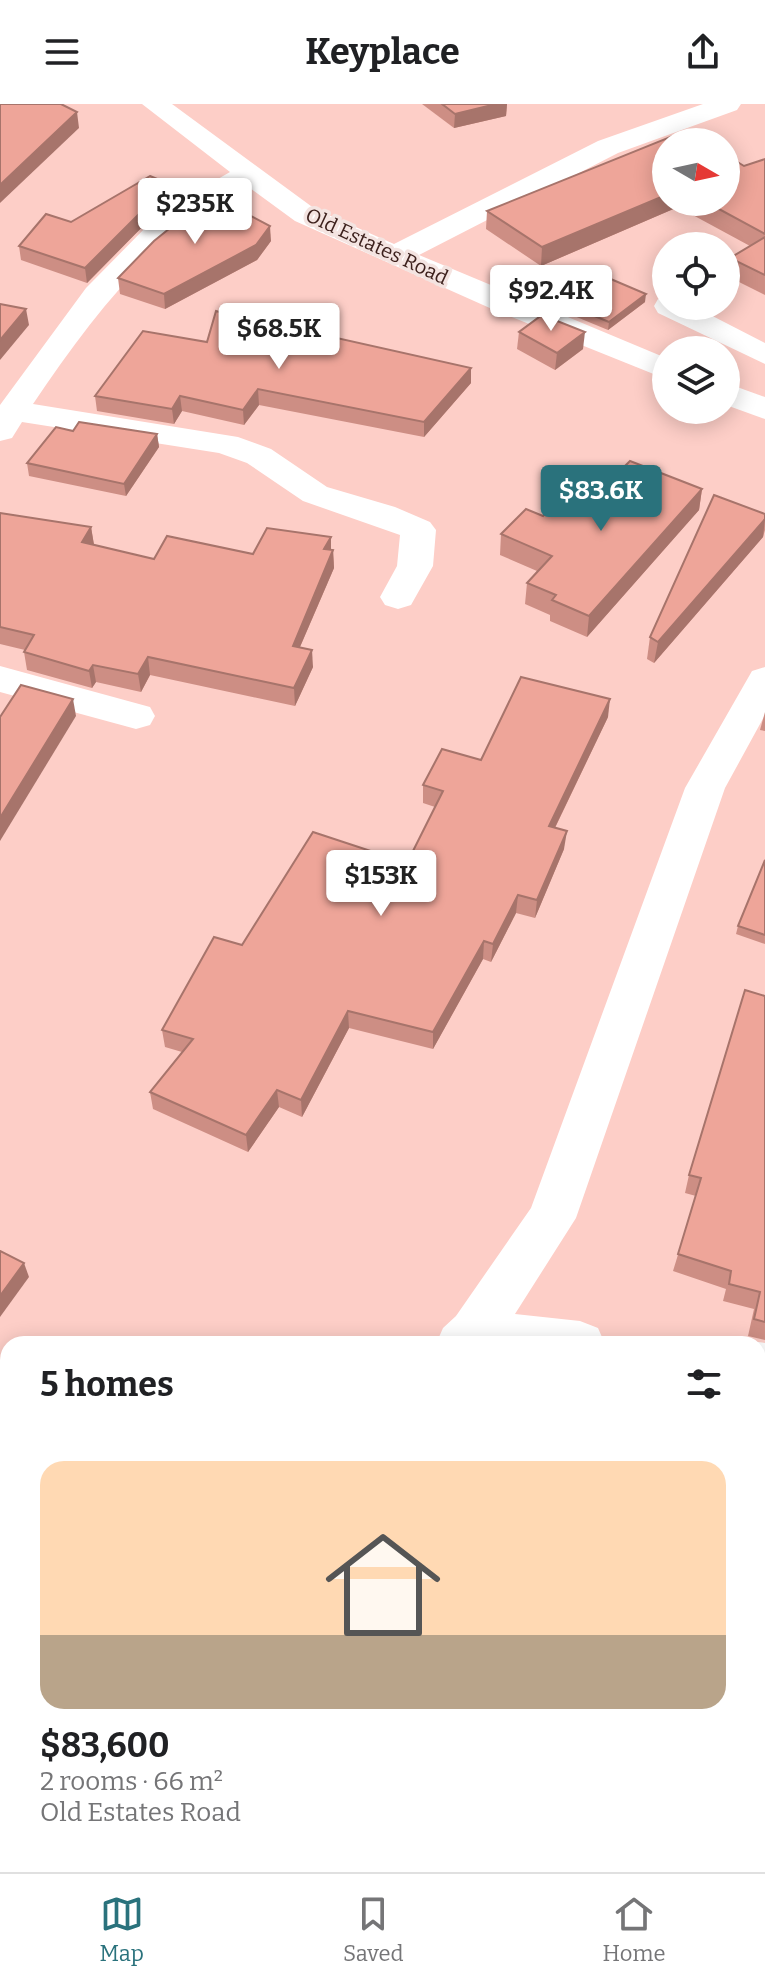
<!DOCTYPE html>
<html lang="en">
<head>
<meta charset="utf-8">
<style>
	:root { --surface:#fff; --page:#f2f2f2; --text:#202124; --muted:#757577; --line:#e0e0e0; --accent:#2a727c }
	body { margin:0; font-family:Bitter,serif; background:var(--page); color:var(--text); height:100vh; display:flex; flex-direction:column; font-size:30px; white-space:nowrap }
	* { box-sizing:border-box; margin:0 }
	p { font-size:26px; color:var(--muted) }
	.icon { flex:none; width:44px; height:44px; fill:none; stroke:currentColor; stroke-width:2; stroke-linecap:round; stroke-linejoin:round }
	.map { position:relative; flex:1; overflow:hidden }
	.sheet { position:absolute; left:0px; top:1232px; width:766px; height:536px; display:flex; flex-direction:column; background:var(--surface); border-radius:24px 24px 0 0; box-shadow:0 4px 20px #0003 }
	.sheet>* { flex:none }
	.needle { width:52px; rotate:99deg }
	.tools { position:absolute; left:652px; top:24px; display:grid; gap:16px }
	.tools a { display:grid; place-items:center; width:88px; height:88px; border-radius:50%; background:var(--surface); box-shadow:0 4px 20px #0003; font-size:40px }
	.price { position:absolute; translate:-50% -68px; padding:0 18px; border-radius:8px; background:#fff; color:#222; font-size:26px; line-height:52px; filter:drop-shadow(0 2px 4px #0008) }
	.price::after { content:''; position:absolute; left:50%; top:48px; width:24px; height:18px; margin-left:-12px; background:inherit; clip-path:polygon(0 0,100% 0,50% 100%) }
	.price.selected { background:var(--accent); color:#fff }
	ul { padding:0; list-style:none }
	li { display:grid; align-content:center; gap:16px; height:424px; padding:0 40px }
	li+li { border-top:2px solid var(--line) }
	li span { display:grid; place-items:center; height:248px; border-radius:24px; color:#555 }
	li>.icon { margin-inline-start:auto }
	span .icon { width:144px; height:144px; fill:#fffc; stroke-width:1 }
	li b { font-size:34px }
	h2 { display:flex; justify-content:space-between; align-items:center; height:96px; padding:0 40px; font-size:34px }
	header { display:flex; justify-content:space-between; align-items:center; height:104px; padding:0 40px; background:var(--surface); font-size:36px; font-weight:700 }
	.dock { display:flex; justify-content:space-around; align-items:center; height:112px; border-top:2px solid var(--line); background:var(--surface); font-size:22px; color:var(--muted) }
	.dock a { display:grid; justify-items:center; gap:4px }
	.dock .selected { color:var(--accent) }
	.map>svg:first-child { display:block }
</style>
</head>
<body>
<header><svg class="icon" aria-label="menu" viewBox="0 0 24 24"><path d="M4 6h16M4 12h16M4 18h16"/></svg>Keyplace<svg class="icon" aria-label="share" viewBox="0 0 24 24"><path d="M12 15V3M7 8l5-5 5 5M5 13v7h14v-7"/></svg></header>
<div class="map">
<svg width="765" height="1768" viewBox="0 0 765 1768">
	<rect width="100%" height="100%" fill="#fdcec7"/>
	<g fill="none" stroke-linecap="round" stroke-linejoin="round">
		<g fill="#fff" fill-rule="evenodd">
			<path d="M142,0H172L315,105L394,140L598,37L703,0H741L737,6L618,49L419,151L666,254V275L492,205L295,117L247,82C153,131 92,213 33,300L238,333L271,345L327,383L395,403L430,418L436,426L433,462L411,501L398,505L385,501L380,493L397,462L400,431L303,397L247,359L219,349L22,318L12,334L0,337V301L86,184L152,117L178,98L230,68Z"/>
			<path d="M666,194V202H693L765,239V260L658,209L654,202L658,195Z"/>
			<path d="M726,279L765,293V315L726,301Z"/>
			<path d="M0,562L150,603L155,612L150,621L136,625L0,588Z"/>
			<path d="M765,563V611L725,684L576,1114L515,1210L580,1217L598,1224L605,1240H436L443,1224L456,1212L531,1104L685,684L752,567Z"/>
			<path d="M758,1238L765,1239V1287L758,1286V1240H754Z"/>
			<rect x="282" y="1760" width="62" height="8"/>
		</g>
	</g>
	<g fill="#cd8e84">
		<path d="M422,0H507L506,12L454,24Z"/>
		<path d="M765,55V191L727,172L730,154L750,142L678,103L541,162L486,125L487,107L666,98H726L744,62Z"/>
		<path d="M174,82L175,96L150,115L87,179L21,156L19,142L71,118Z"/>
		<path d="M271,137L257,156L165,205L120,190L118,174Z"/>
		<path d="M645,198L608,226L567,209L568,201Z"/>
		<path d="M519,228L583,245L555,266L517,245Z"/>
		<path d="M207,238L471,279L424,333L259,301L244,321L182,307L174,320L97,307L95,292Z"/>
		<path d="M157,330L159,343L126,392L29,372L27,359Z"/>
		<path d="M702,385L699,406L587,533L550,517V511L525,500L527,479L537,467L500,451L501,430L601,386Z"/>
		<path d="M0,409L91,423L94,441L154,455L333,446L334,464L300,543L313,563L295,602L150,571L141,588L96,578L92,584L27,566L24,548L25,546L0,540Z"/>
		<path d="M765,410V426L763,433L654,559L647,555L650,533Z"/>
		<path d="M765,608V627L760,626Z"/>
		<path d="M608,613L555,724L564,745L535,814L516,809L491,858L483,855L433,945L349,924L302,1013L279,1003L248,1048L153,1005L150,988L182,948L165,943L162,926L242,841L407,759L435,703L423,699V681L481,656Z"/>
		<path d="M765,756V840L736,830L738,822Z"/>
		<path d="M765,892V1236L748,1232L754,1205L723,1197L726,1185L673,1167L696,1092L685,1089L689,1071Z"/>
		<path d="M765,1444V1554L758,1552V1461Z"/>
		<path d="M733,1760H758L765,1768H731Z"/>
	</g>
	<g fill="#a7746b">
		<path d="M496,0H507L506,12L454,24L455,10Z"/>
		<path d="M77,8L79,24L0,99V81Z"/>
		<path d="M174,82L175,96L150,115L87,179L85,164L148,101Z"/>
		<path d="M666,91V98H679L678,103L541,162L542,143Z"/>
		<path d="M270,122L271,137L257,156L165,205L164,190Z"/>
		<path d="M646,190L645,198L608,226L609,218Z"/>
		<path d="M26,205L29,221L0,256V236Z"/>
		<path d="M585,228L583,245L555,266L557,249Z"/>
		<path d="M471,264V279L424,333V318Z"/>
		<path d="M258,285L259,301L244,321L243,306Z"/>
		<path d="M180,292L182,307L174,320L172,305Z"/>
		<path d="M157,330L159,343L126,392L124,380Z"/>
		<path d="M702,385L699,406L587,533L589,512Z"/>
		<path d="M765,415L763,433L654,559L658,538Z"/>
		<path d="M91,423L94,441L82,438Z"/>
		<path d="M331,433V451L324,445Z"/>
		<path d="M333,446L334,464L293,559V542Z"/>
		<path d="M312,546L313,563L295,602L294,584Z"/>
		<path d="M148,553L150,571L141,588L138,570Z"/>
		<path d="M93,561L96,578L92,584L89,567Z"/>
		<path d="M73,595L76,612L0,737V714Z"/>
		<path d="M610,595L608,613L547,740L549,722Z"/>
		<path d="M567,727L564,745L535,814L537,796Z"/>
		<path d="M518,791L516,809L491,858L493,840Z"/>
		<path d="M484,837L483,855L433,945V928Z"/>
		<path d="M348,907L349,924L302,1013L301,996Z"/>
		<path d="M277,986L279,1003L248,1048L246,1031Z"/>
		<path d="M24,1159L29,1173L0,1213V1192Z"/>
		<path d="M247,1760H252L250,1768H245Z"/>
	</g>
	<g fill="#eea599" stroke="#a7746b" stroke-width="2">
		<path d="M0,0H61L77,8L0,81Z"/>
		<path d="M442,0H496L455,10Z"/>
		<path d="M685,27L703,38H666V91L542,143L487,107Z"/>
		<path d="M726,51L744,62L765,55V130L706,98H726Z"/>
		<path d="M150,72L174,82L148,101L85,164L19,142L46,110L71,118Z"/>
		<path d="M206,95L215,98L220,96L270,122L256,141L164,190L118,174L154,137Z"/>
		<path d="M765,133V171L730,154Z"/>
		<path d="M606,173L646,190L609,218L568,201Z"/>
		<path d="M0,200L26,205L0,236Z"/>
		<path d="M216,207L322,236L328,232L471,264L424,318L258,285L243,306L180,292L172,305L95,292L143,227L207,238Z"/>
		<path d="M542,211L585,228L557,249L519,228Z"/>
		<path d="M79,318L157,330L124,380L27,359L56,323L73,327Z"/>
		<path d="M630,357L702,385L589,512L552,496L556,491L527,479L552,452L501,430L526,405L543,412L578,377L601,386Z"/>
		<path d="M714,391L765,410V415L658,538L650,533Z"/>
		<path d="M0,409L91,423L82,438L154,455L167,432L253,450L267,424L331,433L324,445L333,446L293,542L312,546L294,584L148,553L138,570L93,561L89,567L24,548L34,531L0,523Z"/>
		<path d="M521,573L610,595L549,722L567,727L537,796L518,791L493,840L484,837L433,928L348,907L301,996L277,986L246,1031L150,988L193,935L162,926L214,833L242,841L313,728L407,759L443,687L423,681L442,645L481,656Z"/>
		<path d="M21,581L73,595L0,714V613Z"/>
		<path d="M765,756V831L738,822Z"/>
		<path d="M745,886L765,892V1218L754,1215L760,1188L729,1180L731,1167L678,1150L701,1074L689,1071Z"/>
		<path d="M0,1147L24,1159L0,1192Z"/>
		<path d="M765,1447V1537L758,1535V1485Z"/>
		<path d="M0,1510L8,1513V1760H247L245,1768H0Z"/>
		<path d="M758,1732L765,1735V1768H735L737,1760H758Z"/>
		<path d="M389,1760H601L628,1763V1768H388Z"/>
	</g>
	<g text-anchor="middle" dominant-baseline="central" stroke-width="7" stroke-linejoin="round" paint-order="stroke">
		<g font-size="20" fill="#3d211d" stroke="#f4e4e1">
			<text transform="translate(377 142) rotate(25)">Old Estates Road</text>
		</g>
	</g>
</svg>
<div class="tools">
<a><svg class="needle" viewBox="-14 -14 28 28"><path d="M0-13l5 13h-10z" fill="#e53935"/><path d="M0 13l5-13h-10z" fill="#757577"/></svg></a>
<a><svg class="icon" aria-label="locate" viewBox="0 0 24 24"><circle cx="12" cy="12" r="6"/><path d="M12 2v4M12 18v4M2 12h4M18 12h4"/></svg></a>
<a><svg class="icon" aria-label="layers" viewBox="0 0 24 24"><path d="M12 4l9 5-9 5-9-5zM3 14l9 5 9-5"/></svg></a>
</div>
<b class="price" style="left:195px;top:142px">$235K</b>
<b class="price" style="left:551px;top:229px">$92.4K</b>
<b class="price" style="left:279px;top:267px">$68.5K</b>
<b class="price selected" style="left:601px;top:429px">$83.6K</b>
<b class="price" style="left:381px;top:814px">$153K</b>
<section class="sheet">
<h2>5 homes<svg class="icon" aria-label="filters" viewBox="0 0 24 24"><path d="M4 7h16M4 17h16"/><circle cx="9" cy="7" r="2"/><circle cx="15" cy="17" r="2"/></svg></h2>
<ul>
<li><span style="background:linear-gradient(#ffd9b3 70%,#b9a48a 0)"><svg class="icon" aria-label="home" viewBox="0 0 24 24"><path d="M3 11l9-7 9 7M6 9v11h12V9"/></svg></span><div><b>$83,600</b><p>2 rooms · 66 m²</p><p>Old Estates Road</p></div></li>
</ul>
</section>
</div>
<nav class="dock">
<a class="selected"><svg class="icon" aria-label="map" viewBox="0 0 24 24"><path d="M3 6l6-2 6 2 6-2v14l-6 2-6-2-6 2zM9 4v14M15 6v14"/></svg>Map</a>
<a><svg class="icon" aria-label="saved" viewBox="0 0 24 24"><path d="M7 4h10v16l-5-4-5 4z"/></svg>Saved</a>
<a><svg class="icon" aria-label="home" viewBox="0 0 24 24"><path d="M3 11l9-7 9 7M6 9v11h12V9"/></svg>Home</a>
</nav>
</body>
</html>
